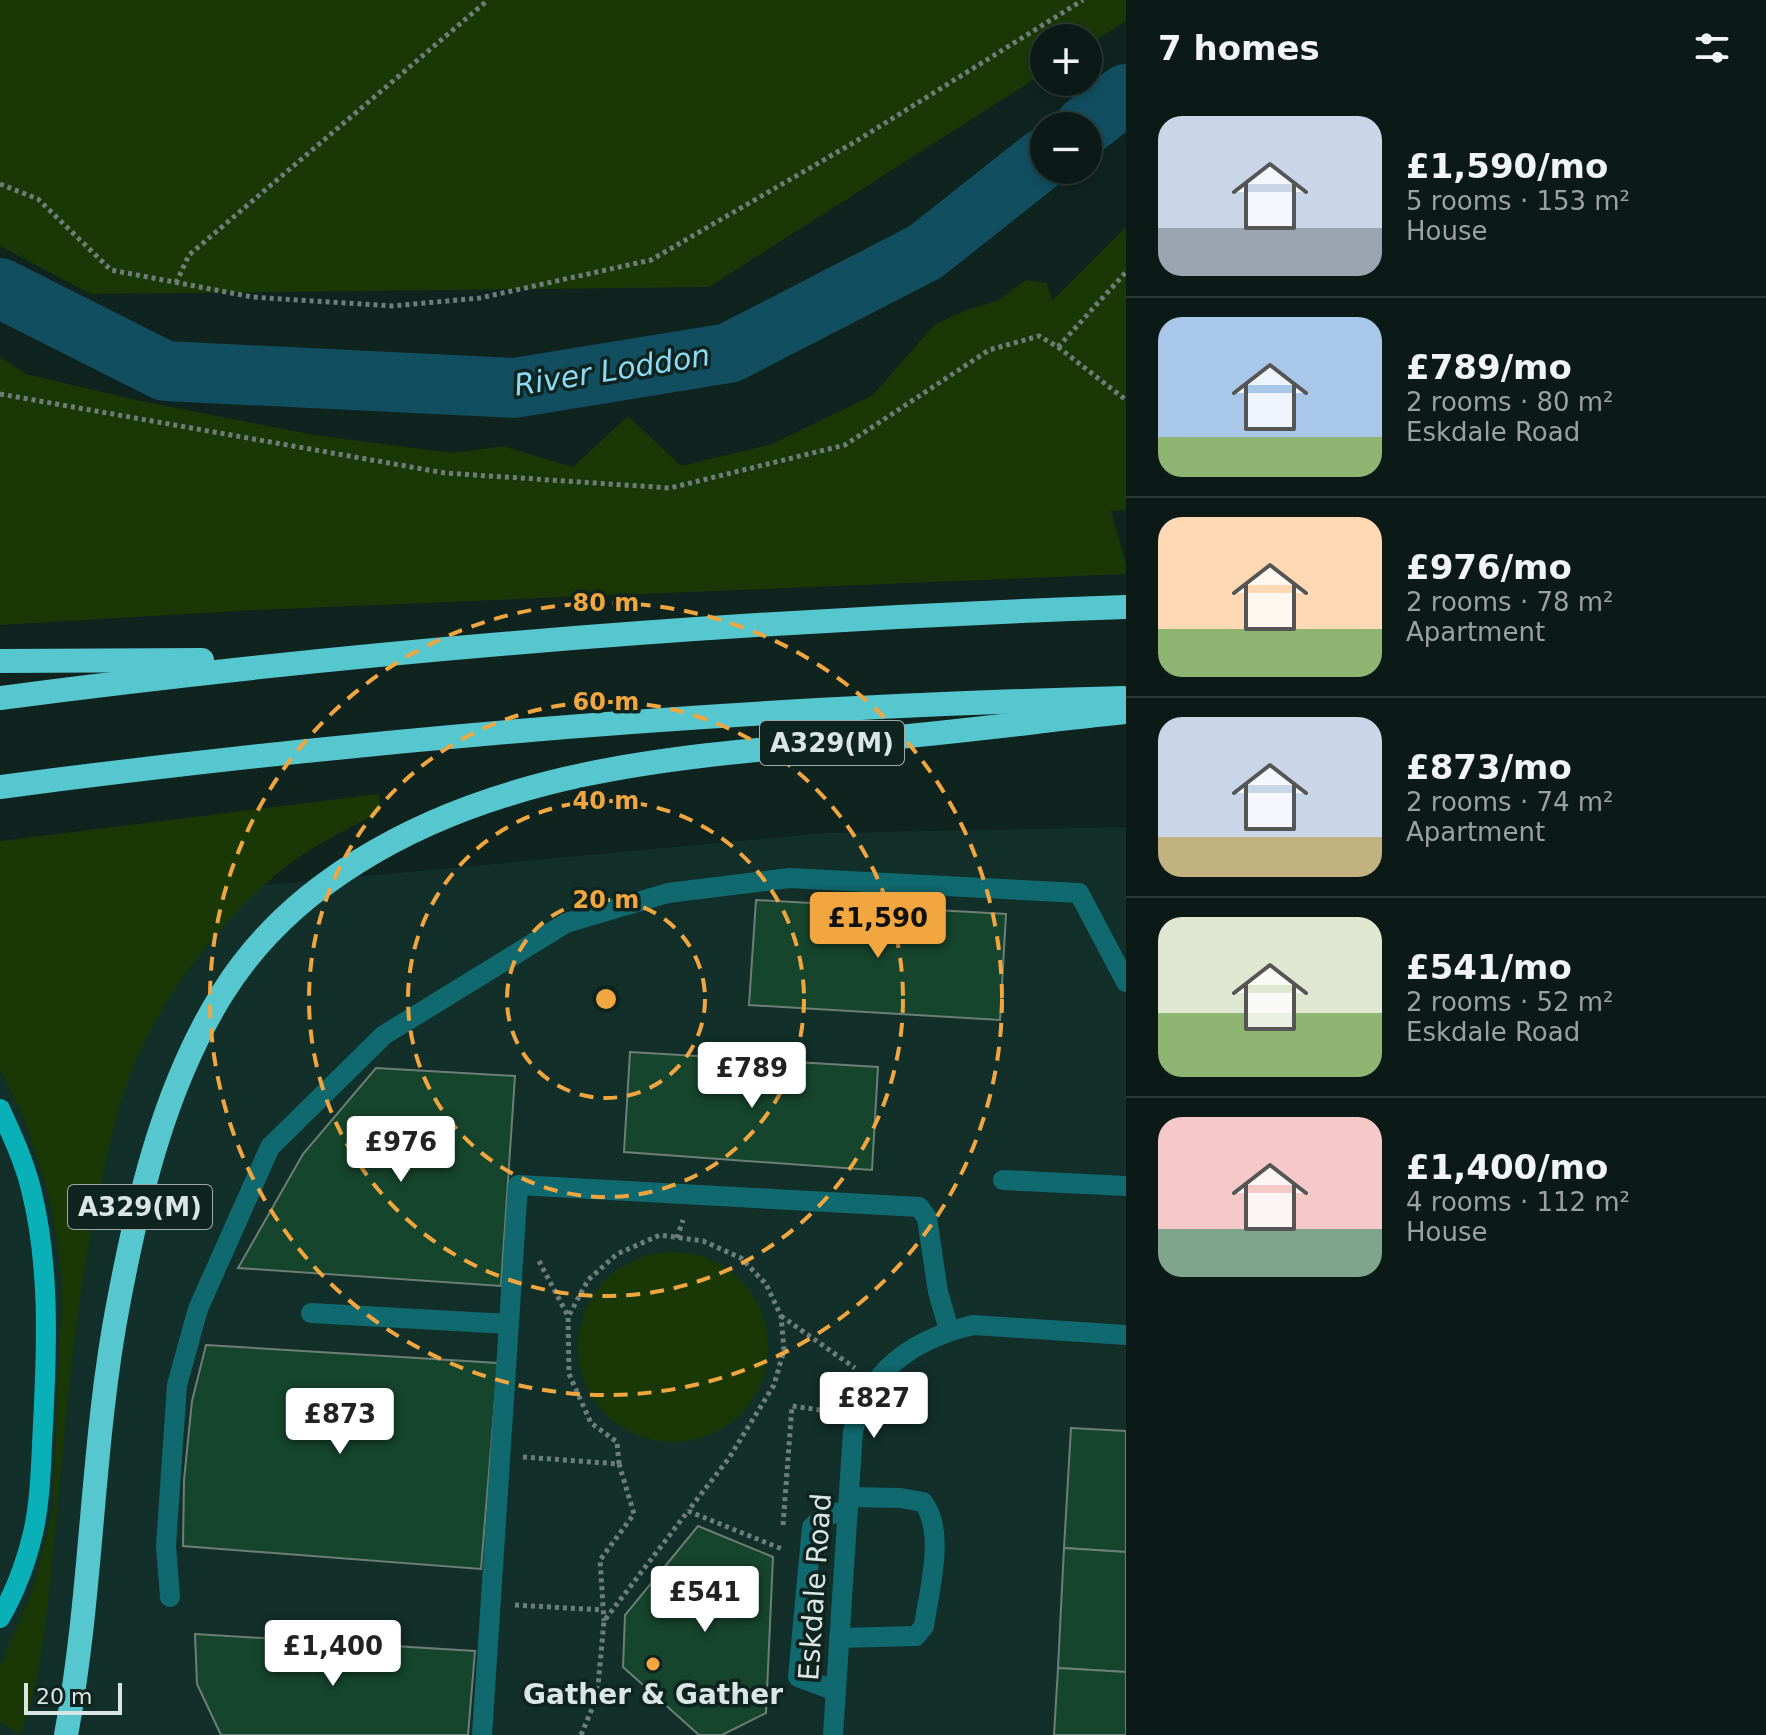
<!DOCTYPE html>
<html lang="en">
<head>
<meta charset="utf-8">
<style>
	:root { --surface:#0b1a17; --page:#142320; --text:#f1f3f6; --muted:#9aa1a1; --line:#2b3836; --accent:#f1a640 }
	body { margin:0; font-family:"DejaVu Sans",sans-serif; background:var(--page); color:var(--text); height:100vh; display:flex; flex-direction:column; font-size:30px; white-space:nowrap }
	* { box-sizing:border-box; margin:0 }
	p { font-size:26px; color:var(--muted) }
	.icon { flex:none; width:44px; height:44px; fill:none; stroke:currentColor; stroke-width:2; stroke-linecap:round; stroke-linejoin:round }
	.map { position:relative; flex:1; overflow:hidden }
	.sheet { display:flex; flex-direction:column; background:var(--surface); width:640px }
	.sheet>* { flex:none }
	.fabs { position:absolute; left:1030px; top:24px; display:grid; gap:16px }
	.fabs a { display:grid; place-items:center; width:72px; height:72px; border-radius:50%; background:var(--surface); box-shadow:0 4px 12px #0003,0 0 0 2px var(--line); font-size:40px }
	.scale { position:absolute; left:24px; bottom:20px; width:98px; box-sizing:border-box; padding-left:8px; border:4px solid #dae6e3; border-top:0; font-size:22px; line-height:28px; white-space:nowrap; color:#dae6e3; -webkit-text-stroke:6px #0f231f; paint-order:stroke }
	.price { position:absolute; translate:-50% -68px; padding:0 18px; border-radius:8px; background:#fff; color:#222; font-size:26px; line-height:52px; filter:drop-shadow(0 2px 4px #0008) }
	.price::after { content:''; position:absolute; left:50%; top:48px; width:24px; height:18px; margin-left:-12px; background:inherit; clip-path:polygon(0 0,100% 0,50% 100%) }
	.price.on { background:var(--accent); color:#111 }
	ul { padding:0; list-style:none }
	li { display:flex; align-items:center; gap:24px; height:200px; padding:0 32px }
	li+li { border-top:2px solid var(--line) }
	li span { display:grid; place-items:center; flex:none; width:224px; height:160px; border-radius:24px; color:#555 }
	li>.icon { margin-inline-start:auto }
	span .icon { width:96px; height:96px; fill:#fffc; stroke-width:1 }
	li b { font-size:34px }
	h2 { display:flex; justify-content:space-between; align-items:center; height:96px; padding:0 32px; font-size:34px }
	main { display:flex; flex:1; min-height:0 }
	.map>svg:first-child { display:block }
</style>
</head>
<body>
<main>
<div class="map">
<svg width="1126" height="1735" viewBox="0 0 1126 1735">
	<rect width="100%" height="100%" fill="#0f231f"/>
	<path fill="#122f2a" d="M1126,827V1735H0V910L825,833Z"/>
	<g fill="#1a3806">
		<path d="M0,0H1126V21L1088,45V38H1044V73L709,287L91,294L0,246Z"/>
		<path d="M1126,227V510L1111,511L1126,564V574L253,610L0,625V357L26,374L141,401L314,435L453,453L503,446L573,467L628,416L681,466L772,444L873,395L934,325L969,309L997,301L1026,280L1047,283L1052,301Z"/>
		<path d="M379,794L381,812C351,827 320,842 292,862C225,913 167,988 134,1065C119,1100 111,1138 103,1175C77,1285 68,1397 57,1510C49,1584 46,1664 21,1735L0,1722V1666L33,1589L53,1508L62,1285L57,1240L48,1192L26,1123L0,1070V841Z"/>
		<circle cx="673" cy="1347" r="95"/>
	</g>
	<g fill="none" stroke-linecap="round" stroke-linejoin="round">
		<g stroke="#114e60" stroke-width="60">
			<path d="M1085,126L1126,94"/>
			<path d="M0,288L165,371L514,388L729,353L925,252L1044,158"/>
		</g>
	</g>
	<g fill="#16452d" stroke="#6d7f74" stroke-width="2">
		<path d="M756,900L1006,914L1000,1020L749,1005Z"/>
		<path d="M630,1052L878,1067L872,1170L624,1152Z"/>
		<path d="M376,1068L515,1076L501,1286L238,1268L303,1154Z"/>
		<path d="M206,1345L498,1363L481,1569L183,1546L184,1480L192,1401Z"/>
		<path d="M1071,1428L1126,1431V1552L1064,1548Z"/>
		<path d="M698,1526L773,1557L766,1713L722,1735H699L623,1667L625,1615Z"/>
		<path d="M1064,1548L1126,1552V1672L1058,1668Z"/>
		<path d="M195,1634L475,1651L468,1735H221L197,1684Z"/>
		<path d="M1058,1668L1126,1672V1735H1054Z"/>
	</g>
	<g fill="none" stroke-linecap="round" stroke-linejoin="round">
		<g stroke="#6d7e7a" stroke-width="5" stroke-dasharray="4 4" stroke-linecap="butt">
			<path d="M0,184L38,199L111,270L252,297L392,306L480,298L651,260L853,143L1083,0"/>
			<path d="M176,283L189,255L488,0"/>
			<path d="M1058,347L1126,272"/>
			<path d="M0,394L445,473L670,488L845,445L989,350L1039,336L1058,347L1126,400"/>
			<path d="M677,1238L683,1220"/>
			<path d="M539,1261L568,1316"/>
			<path d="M781,1316L855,1368"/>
			<path d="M523,1457L619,1464L634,1514L600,1560L604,1621"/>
			<path d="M619,1464L617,1442L591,1423L569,1374L568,1317L588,1280L617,1254L660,1235L703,1241L741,1258L766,1284L781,1316L784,1350L774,1385L729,1458L688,1511"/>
			<path d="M783,1525L792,1406L835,1412"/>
			<path d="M515,1605L603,1610"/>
			<path d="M581,1735L597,1697L604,1621L688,1511L782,1549V1547"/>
		</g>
		<g stroke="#10696e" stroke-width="20">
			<path d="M1003,1180L1126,1186"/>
			<path d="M311,1313L508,1324"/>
			<path d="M170,1597L166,1546L177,1385L198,1309L270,1147L384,1035L566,923L668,893L790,878L1079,893L1126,982"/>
			<path d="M839,1638L916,1636L924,1626C929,1590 946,1532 923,1502L900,1498L849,1497"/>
			<path d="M836,1691L798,1677L812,1527L824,1516L848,1510"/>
			<path d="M482,1735L518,1185L919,1207L927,1218L938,1292L949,1330"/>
			<path d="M833,1735L853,1431C869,1369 914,1339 973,1325L1126,1335"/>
		</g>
		<path stroke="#09b0b8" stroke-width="20" d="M0,1109C12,1135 24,1161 31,1189C50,1265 47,1346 43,1424C41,1460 41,1498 33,1533C26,1563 15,1592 0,1618"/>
		<g stroke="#56c7cf" stroke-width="24">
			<path d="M0,661L202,660"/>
			<path d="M0,698C374,649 749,620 1126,607"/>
			<path d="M0,787C373,738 748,707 1124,698"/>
			<path d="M66,1735C93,1591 91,1443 119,1300C139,1195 165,1086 222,994C256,939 304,895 359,861C511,766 690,756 865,740C952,733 1039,721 1126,712"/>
		</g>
	</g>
	<g fill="none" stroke="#f1a640" stroke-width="4" stroke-dasharray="14 10">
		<circle cx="606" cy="999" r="99"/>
		<circle cx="606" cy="999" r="198"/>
		<circle cx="606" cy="999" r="297"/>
		<circle cx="606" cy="999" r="396"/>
	</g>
	<circle fill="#f1a640" stroke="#0f231f" stroke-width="3" cx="653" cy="1664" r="8"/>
	<g text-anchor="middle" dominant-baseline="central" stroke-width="7" stroke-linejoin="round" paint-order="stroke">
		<g fill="#0f231f" stroke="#9daca8" stroke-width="2">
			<rect x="760" y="721" width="144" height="44" rx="6"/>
			<rect x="68" y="1185" width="144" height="44" rx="6"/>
		</g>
		<g font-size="26" font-weight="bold" fill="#dae6e3">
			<text x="832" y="743">A329(M)</text>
			<text x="140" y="1207">A329(M)</text>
		</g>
		<g font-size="28" fill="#dae6e3" stroke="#0f231f">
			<text transform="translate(815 1587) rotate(-86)">Eskdale Road</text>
		</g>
		<g font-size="28" font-weight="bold" fill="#dae6e3" stroke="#0f231f">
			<text x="653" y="1694">Gather &amp; Gather</text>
		</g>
		<g font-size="30" font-style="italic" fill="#8cd9f4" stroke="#0f231f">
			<text transform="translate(612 370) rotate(-9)">River Loddon</text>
		</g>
	</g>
	<circle cx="606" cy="999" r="12" fill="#f1a640" stroke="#0f231f" stroke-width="4"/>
	<g font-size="24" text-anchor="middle" font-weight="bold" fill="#f1a640" stroke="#0f231f" stroke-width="7" stroke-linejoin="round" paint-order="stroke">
		<text x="606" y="611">80 m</text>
		<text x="606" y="710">60 m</text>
		<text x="606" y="809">40 m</text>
		<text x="606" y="908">20 m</text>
	</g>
</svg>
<div class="fabs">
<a>+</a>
<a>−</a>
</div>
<div class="scale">20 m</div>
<b class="price on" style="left:878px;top:960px">£1,590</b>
<b class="price" style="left:752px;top:1110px">£789</b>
<b class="price" style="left:401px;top:1184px">£976</b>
<b class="price" style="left:874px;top:1440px">£827</b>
<b class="price" style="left:340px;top:1456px">£873</b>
<b class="price" style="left:705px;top:1634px">£541</b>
<b class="price" style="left:333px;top:1688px">£1,400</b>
</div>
<section class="sheet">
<h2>7 homes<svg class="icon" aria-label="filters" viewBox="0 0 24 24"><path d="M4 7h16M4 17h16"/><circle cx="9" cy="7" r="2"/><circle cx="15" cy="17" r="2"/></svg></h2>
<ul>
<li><span style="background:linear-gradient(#c9d6e8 70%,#9aa5b1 0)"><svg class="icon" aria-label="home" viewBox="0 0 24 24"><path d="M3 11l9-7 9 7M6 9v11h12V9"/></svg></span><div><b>£1,590/mo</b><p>5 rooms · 153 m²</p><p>House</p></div></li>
<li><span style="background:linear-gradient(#a9c7e8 75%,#8fb573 0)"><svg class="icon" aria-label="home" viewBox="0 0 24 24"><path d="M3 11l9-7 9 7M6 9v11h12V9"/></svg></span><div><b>£789/mo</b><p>2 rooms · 80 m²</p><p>Eskdale Road</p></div></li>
<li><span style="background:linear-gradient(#ffd9b3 70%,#8fb573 0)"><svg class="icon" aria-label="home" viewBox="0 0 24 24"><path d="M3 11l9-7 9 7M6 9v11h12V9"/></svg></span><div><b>£976/mo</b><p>2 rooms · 78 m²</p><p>Apartment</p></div></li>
<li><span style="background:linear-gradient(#c9d6e8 75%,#c2b280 0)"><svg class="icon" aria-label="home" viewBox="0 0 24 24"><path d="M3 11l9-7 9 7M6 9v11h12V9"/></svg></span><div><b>£873/mo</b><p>2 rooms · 74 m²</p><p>Apartment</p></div></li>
<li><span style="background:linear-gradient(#dfe7d0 60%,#8fb573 0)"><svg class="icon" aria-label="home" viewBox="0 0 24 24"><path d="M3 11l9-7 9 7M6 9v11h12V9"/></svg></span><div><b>£541/mo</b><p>2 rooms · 52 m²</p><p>Eskdale Road</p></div></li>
<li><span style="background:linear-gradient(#f6c9c9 70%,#7fa58c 0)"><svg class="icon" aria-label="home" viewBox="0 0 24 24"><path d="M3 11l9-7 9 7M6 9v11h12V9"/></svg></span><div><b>£1,400/mo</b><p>4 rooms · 112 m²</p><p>House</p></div></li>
</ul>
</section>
</main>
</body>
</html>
